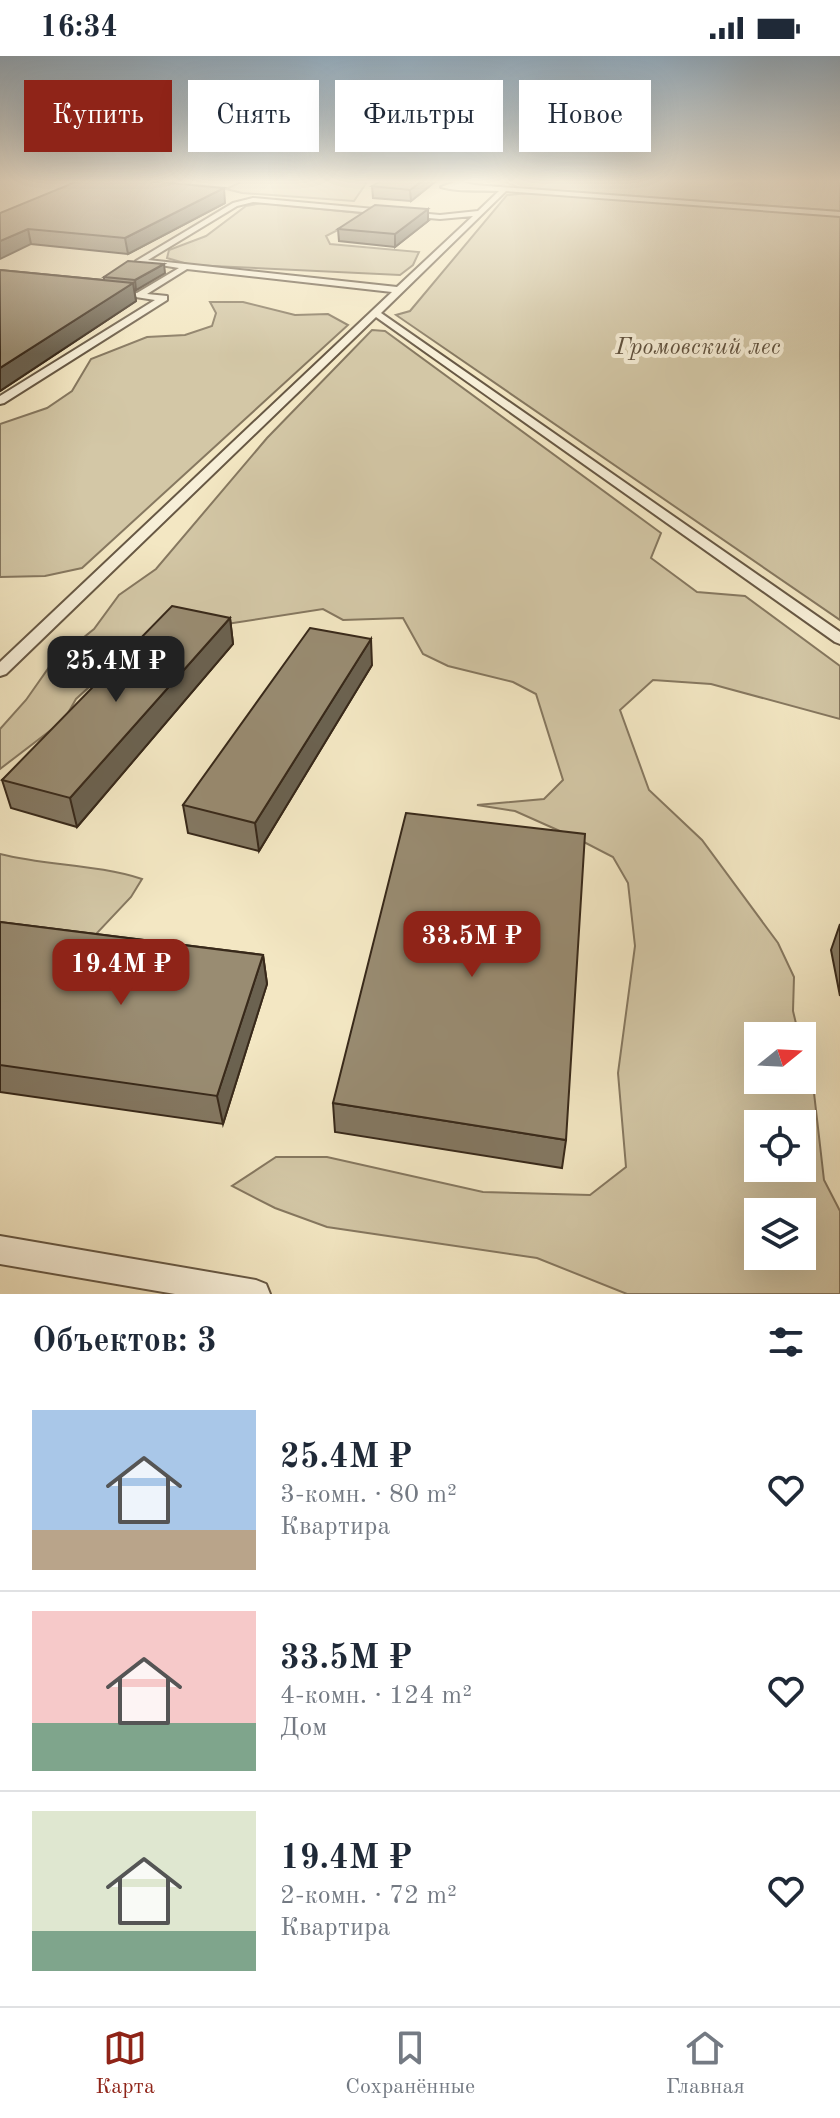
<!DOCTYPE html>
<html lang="ru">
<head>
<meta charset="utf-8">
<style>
	:root { --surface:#fff; --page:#f2f2f3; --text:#1f2937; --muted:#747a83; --line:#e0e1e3; --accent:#8f2418 }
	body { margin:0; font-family:"Old Standard TT",serif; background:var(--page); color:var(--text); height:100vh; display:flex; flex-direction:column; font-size:30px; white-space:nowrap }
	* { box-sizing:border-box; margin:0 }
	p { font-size:26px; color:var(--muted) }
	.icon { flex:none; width:44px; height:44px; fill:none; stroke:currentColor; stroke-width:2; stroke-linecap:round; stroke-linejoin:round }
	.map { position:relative; height:1238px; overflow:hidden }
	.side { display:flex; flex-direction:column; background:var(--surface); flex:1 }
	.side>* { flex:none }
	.top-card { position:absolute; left:24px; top:24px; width:792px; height:72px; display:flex; gap:16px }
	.needle { width:52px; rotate:72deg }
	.buttons { position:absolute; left:744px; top:966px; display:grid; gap:16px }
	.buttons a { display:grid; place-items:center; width:72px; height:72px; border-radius:0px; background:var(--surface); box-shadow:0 8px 32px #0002; font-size:40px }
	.price { position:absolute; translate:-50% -68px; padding:0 18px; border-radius:16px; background:var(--accent); color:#fff; font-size:26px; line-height:52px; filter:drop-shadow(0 2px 4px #0008) }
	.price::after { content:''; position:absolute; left:50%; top:48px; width:24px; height:18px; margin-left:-12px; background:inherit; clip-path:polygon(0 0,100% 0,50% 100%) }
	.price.current { background:#222; color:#fff }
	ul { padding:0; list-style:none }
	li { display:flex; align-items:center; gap:24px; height:200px; padding:0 32px }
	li+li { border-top:2px solid var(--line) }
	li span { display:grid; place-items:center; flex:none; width:224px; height:160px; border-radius:0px; color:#555 }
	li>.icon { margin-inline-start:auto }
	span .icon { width:96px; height:96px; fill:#fffc; stroke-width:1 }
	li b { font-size:34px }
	h2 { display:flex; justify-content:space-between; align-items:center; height:96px; padding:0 32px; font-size:34px }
	.tag { padding:0 28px; border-radius:0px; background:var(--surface); box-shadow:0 8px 32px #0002; font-size:28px; line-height:72px }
	.tag.current { background:var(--accent); color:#fff }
	.status { display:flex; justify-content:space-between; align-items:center; height:56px; padding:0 40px; background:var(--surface); direction:ltr }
	.status svg { height:22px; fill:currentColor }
	.menu { display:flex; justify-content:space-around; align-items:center; height:112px; border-top:2px solid var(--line); background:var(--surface); font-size:22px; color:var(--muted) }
	.menu a { display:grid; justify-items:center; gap:4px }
	.menu .current { color:var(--accent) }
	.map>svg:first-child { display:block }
</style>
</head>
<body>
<div class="status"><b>16:34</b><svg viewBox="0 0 49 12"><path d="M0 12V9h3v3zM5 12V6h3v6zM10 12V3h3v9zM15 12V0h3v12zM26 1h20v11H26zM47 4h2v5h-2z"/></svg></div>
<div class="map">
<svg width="840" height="1238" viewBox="0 0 840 1238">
	<rect width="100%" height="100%" fill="#f3e7c3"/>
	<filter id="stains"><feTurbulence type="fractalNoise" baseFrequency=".0025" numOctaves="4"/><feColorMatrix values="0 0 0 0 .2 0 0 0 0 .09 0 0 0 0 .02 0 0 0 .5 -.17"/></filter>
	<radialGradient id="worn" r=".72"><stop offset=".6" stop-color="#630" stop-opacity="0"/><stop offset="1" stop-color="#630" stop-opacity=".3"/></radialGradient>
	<g fill="#d3c7a6" stroke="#867860" stroke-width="2" fill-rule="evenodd">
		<path d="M243,125H362L367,126L354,145L242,137L226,133Z"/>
		<path d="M504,125H840V155L519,132Z"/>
		<path d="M530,137L840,159V564L396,259L410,255L507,139Z"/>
		<path d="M262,147L369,158L326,180L330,188L419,196L413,209L400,219L191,209L167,202L169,194L206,180L246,150Z"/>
		<path d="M210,246H243L295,259L328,258L348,269L82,512L45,520L0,521V368L47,352L72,335L91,303L147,281L185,279L212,270L216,257Z"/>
		<path d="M372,274L385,275L661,477L651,502L697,536L745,540L840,610V663L711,628L653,624L620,654L649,734L702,784L778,887L794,921L793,955L799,980H758V1024H802V990L814,1037L824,1124L840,1155V1238H627L537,1202L327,1171L275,1152L232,1130L276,1101H327L483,1136L590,1139L626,1111L618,1017L635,890L628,827L613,801L580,784L515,755L477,749L544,743L563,724L536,638L513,626L448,610L423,598L403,562L343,564L323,553L207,571L132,592L76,643L64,664L0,713V673L26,644L52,607L94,573L119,539L156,513L267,382ZM758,1068H802V1112H758ZM758,1156H802V1200H758Z"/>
		<path d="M0,798C47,810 96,808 142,823L131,841L82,893L0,876Z"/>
	</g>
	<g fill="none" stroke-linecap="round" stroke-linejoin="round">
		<defs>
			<g id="lane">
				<path d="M458,125L474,129L840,156V160L506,135L381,257L840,576V588L835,586L376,261L6,618L0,620V606L392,236L187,213L147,238L167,240V244L4,347L0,348V340L155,244L110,237L114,234L137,237L179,212L136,205L233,147L253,142L440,159L478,155L499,135C481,134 456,136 441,131ZM253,146L440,163L473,160L397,231L148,204L237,150Z"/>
				<path d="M0,1180L256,1224L266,1228L270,1238H175L0,1208Z"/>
			</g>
		</defs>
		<use href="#lane" stroke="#675844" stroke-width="4"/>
		<use href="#lane" fill="#f7efd8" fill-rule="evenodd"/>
	</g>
	<g fill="#847862" stroke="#38291a" stroke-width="2">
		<path d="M436,125L411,145L373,142L372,130Z"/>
		<path d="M225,147L128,198L31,188L0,157Z"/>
		<path d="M428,165L395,191L339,185L338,173Z"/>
		<path d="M0,214L104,224V221L165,217L136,234H134L136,245L0,335Z"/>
		<path d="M230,562L233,588L77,771L11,752L2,724Z"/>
		<path d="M372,609L259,795L188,777L183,749Z"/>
		<path d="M0,866L263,899L267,928L223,1068L0,1036Z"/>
		<path d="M840,868V940L831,894Z"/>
		<path d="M333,1047L566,1084L562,1112L335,1076Z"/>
	</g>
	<g fill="#6b6250" stroke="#38291a" stroke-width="2">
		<path d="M422,125H436L411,145L410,134Z"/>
		<path d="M224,132L225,147L128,198L125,182Z"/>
		<path d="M428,153V165L395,191V178Z"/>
		<path d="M28,173L31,188L0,203V185Z"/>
		<path d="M164,208L165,217L136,234L135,224Z"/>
		<path d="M133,227L136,245L0,335V312Z"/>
		<path d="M230,562L233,588L77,771L70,742Z"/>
		<path d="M371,583L372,609L259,795L255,767Z"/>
		<path d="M263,899L267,928L223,1068L217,1040Z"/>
	</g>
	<g fill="#998c72" stroke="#38291a" stroke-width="2">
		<path d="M78,125H149L224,132L125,182L28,173L0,185V157Z"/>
		<path d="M381,125H422L410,134L372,130Z"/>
		<path d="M375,149L428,153L395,178L338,173Z"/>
		<path d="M128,205L164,208L135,224L104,221Z"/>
		<path d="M0,214L133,227L0,312Z"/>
		<path d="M172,550L230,562L70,742L2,724Z"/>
		<path d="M310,572L371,583L255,767L183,749Z"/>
		<path d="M406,757L585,778L566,1084L333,1047Z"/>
		<path d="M0,866L263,899L217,1040L0,1009Z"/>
	</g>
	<linearGradient id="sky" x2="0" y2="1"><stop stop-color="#93aec2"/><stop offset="0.42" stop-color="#faf4e4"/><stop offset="1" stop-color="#faf4e4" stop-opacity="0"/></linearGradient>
	<rect width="840" height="298" fill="url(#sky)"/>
	<g text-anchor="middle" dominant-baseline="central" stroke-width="8" stroke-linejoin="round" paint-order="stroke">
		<g font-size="24" font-style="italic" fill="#5f503d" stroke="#f7efd8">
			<text x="698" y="292">Громовский лес</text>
		</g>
	</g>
	<rect width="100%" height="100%" filter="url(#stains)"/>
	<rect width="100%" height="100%" fill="url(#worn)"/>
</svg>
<div class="buttons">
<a><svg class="needle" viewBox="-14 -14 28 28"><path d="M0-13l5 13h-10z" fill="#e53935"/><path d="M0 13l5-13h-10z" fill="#747a83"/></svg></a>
<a><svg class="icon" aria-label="locate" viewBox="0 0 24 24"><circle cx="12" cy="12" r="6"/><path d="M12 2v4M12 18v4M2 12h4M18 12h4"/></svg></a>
<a><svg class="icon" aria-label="layers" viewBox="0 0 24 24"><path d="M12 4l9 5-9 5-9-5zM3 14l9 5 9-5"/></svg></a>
</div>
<b class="price current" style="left:116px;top:648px">25.4M ₽</b>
<b class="price" style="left:472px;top:923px">33.5M ₽</b>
<b class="price" style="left:121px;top:951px">19.4M ₽</b>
<div class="top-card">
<a class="tag current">Купить</a>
<a class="tag">Снять</a>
<a class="tag">Фильтры</a>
<a class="tag">Новое</a>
</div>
</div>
<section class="side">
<h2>Объектов: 3<svg class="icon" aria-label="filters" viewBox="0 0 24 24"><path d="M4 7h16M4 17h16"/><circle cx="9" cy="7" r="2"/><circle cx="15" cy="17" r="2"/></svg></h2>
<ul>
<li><span style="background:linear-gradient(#a9c7e8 75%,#b9a48a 0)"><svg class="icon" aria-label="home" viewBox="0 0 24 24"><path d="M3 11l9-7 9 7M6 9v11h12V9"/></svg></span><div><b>25.4M ₽</b><p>3-комн. · 80 m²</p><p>Квартира</p></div><svg class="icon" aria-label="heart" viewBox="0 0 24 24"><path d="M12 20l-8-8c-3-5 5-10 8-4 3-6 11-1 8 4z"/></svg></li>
<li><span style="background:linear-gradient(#f6c9c9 70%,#7fa58c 0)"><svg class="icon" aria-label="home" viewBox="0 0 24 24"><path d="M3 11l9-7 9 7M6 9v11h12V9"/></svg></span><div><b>33.5M ₽</b><p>4-комн. · 124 m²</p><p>Дом</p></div><svg class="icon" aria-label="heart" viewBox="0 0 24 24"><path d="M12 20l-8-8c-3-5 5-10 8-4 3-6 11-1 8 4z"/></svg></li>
<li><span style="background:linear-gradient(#dfe7d0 75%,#7fa58c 0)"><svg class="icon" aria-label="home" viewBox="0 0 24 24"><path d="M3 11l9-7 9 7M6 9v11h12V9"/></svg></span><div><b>19.4M ₽</b><p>2-комн. · 72 m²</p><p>Квартира</p></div><svg class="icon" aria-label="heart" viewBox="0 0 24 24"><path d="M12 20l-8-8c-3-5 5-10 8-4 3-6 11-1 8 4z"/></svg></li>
</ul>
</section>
<nav class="menu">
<a class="current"><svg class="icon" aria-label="map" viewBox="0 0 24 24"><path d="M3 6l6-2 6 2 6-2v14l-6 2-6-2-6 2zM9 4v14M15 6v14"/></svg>Карта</a>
<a><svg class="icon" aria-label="saved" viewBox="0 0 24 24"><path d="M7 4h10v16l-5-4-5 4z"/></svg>Сохранённые</a>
<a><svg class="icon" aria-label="home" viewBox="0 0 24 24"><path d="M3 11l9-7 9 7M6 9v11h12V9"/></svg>Главная</a>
</nav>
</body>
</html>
